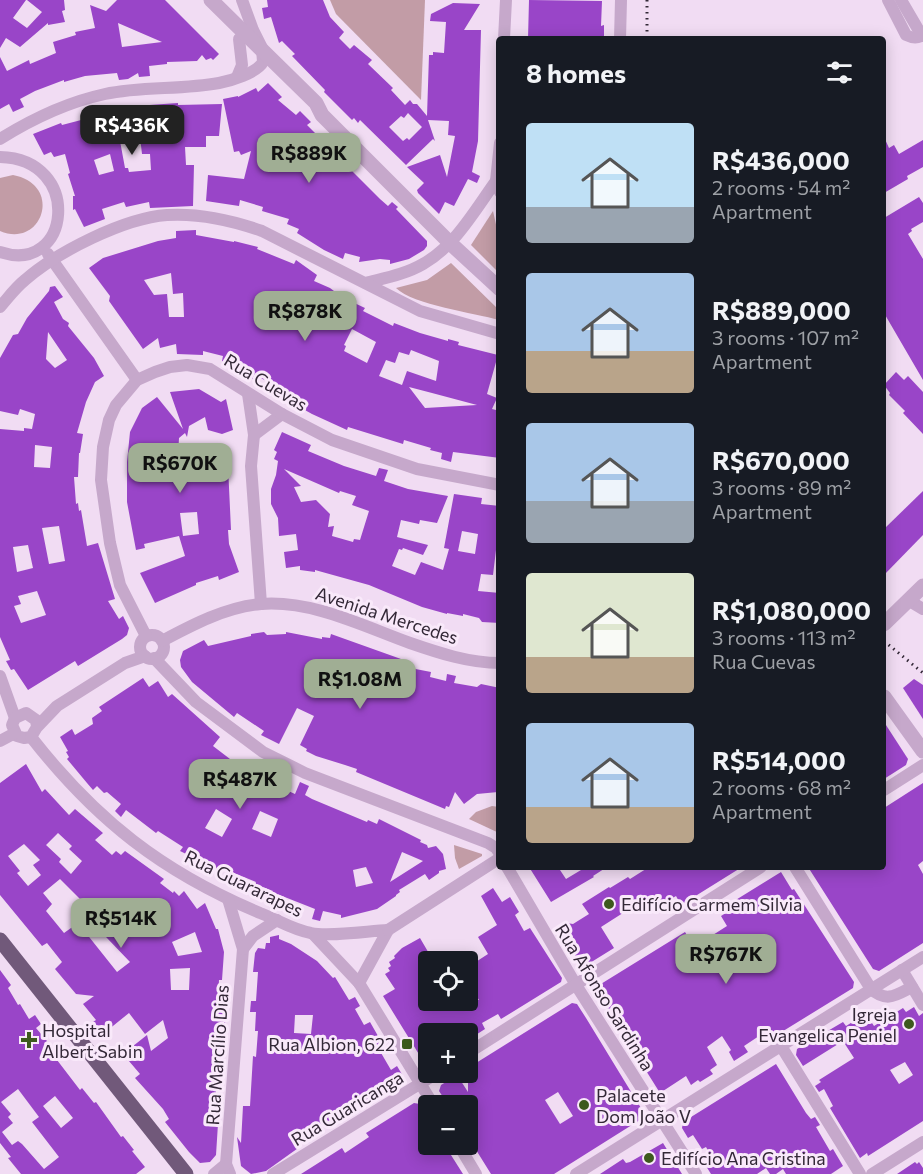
<!DOCTYPE html>
<html lang="en">
<head>
<meta charset="utf-8">
<style>
	:root { --surface:#171b24; --page:#20242c; --text:#f1f3f6; --muted:#9ea1a6; --accent:#a0ae94 }
	body { margin:0; font-family:Commissioner,sans-serif; background:var(--page); color:var(--text); height:100vh; display:flex; flex-direction:column; font-size:22px; white-space:nowrap }
	* { box-sizing:border-box; margin:0 }
	p { font-size:20px; color:var(--muted) }
	.icon { flex:none; width:33px; height:33px; fill:none; stroke:currentColor; stroke-width:2; stroke-linecap:round; stroke-linejoin:round }
	.map { position:relative; flex:1; overflow:hidden }
	.sheet { position:absolute; left:496px; top:36px; width:390px; height:834px; display:flex; flex-direction:column; background:var(--surface); border-radius:6px; box-shadow:0 3px 15px #0003 }
	.sheet>* { flex:none }
	.tools { position:absolute; left:418px; top:951px; display:grid; gap:12px }
	.tools a { display:grid; place-items:center; width:60px; height:60px; border-radius:6px; background:var(--surface); box-shadow:0 3px 15px #0003; font-size:30px }
	.price { position:absolute; translate:-50% -51px; padding:0 14px; border-radius:12px; background:var(--accent); color:#111; font-size:20px; line-height:39px; filter:drop-shadow(0 2px 3px #0008) }
	.price::after { content:''; position:absolute; left:50%; top:36px; width:18px; height:14px; margin-left:-9px; background:inherit; clip-path:polygon(0 0,100% 0,50% 100%) }
	.price.on { background:#222; color:#fff }
	ul { padding:0; list-style:none }
	li { display:flex; align-items:center; gap:18px; height:150px; padding:0 30px }
	li span { display:grid; place-items:center; flex:none; width:168px; height:120px; border-radius:6px; color:#555 }
	li>.icon { margin-inline-start:auto }
	span .icon { width:72px; height:72px; fill:#fffc; stroke-width:1 }
	li b { font-size:26px }
	h2 { display:flex; justify-content:space-between; align-items:center; height:72px; padding:0 30px; font-size:26px }
	.map>svg:first-child { display:block }
</style>
</head>
<body>
<div class="map">
<svg width="923" height="1174" viewBox="0 0 923 1174">
	<rect width="100%" height="100%" fill="#f1dcf3"/>
	<g fill="#c29ca6">
		<path d="M330,0H425L421,100L336,14Z"/>
		<path d="M13,175C64,185 42,249 0,231V178Z"/>
		<path d="M493,211L499,238V273L471,245Z"/>
		<path d="M451,263L499,310V320C475,313 413,305 396,288L427,280Z"/>
		<path d="M492,806L499,807V833L469,819L476,812Z"/>
		<path d="M454,845L482,854V856L459,869L455,858Z"/>
	</g>
	<g fill="#9945c8" fill-rule="evenodd">
		<path d="M0,0H26L13,18L27,28L42,12L27,0H64L65,10L62,11L65,22L48,25V23L20,47L6,38L0,48Z"/>
		<path d="M117,0H165L219,54L213,60L211,58L206,60L202,55L197,61L167,62V64L149,66L150,76L139,77L138,73L128,79L119,80L117,73L85,76L64,82V80L35,91L20,99L24,107L13,112L9,104L0,109V57L7,71L29,60L30,64L56,53L53,42L76,35L75,32L95,28L90,5L106,11ZM118,23L162,42L122,47Z"/>
		<path d="M267,0H323L330,17L344,32L339,38L350,49L354,45L372,60L368,64L393,88L391,90L405,105L410,100L413,104H417L427,116L429,55H433V52L444,53L446,22L430,21L431,14L453,3L480,4L464,30H481L478,141L472,172L480,176L477,183L468,179L454,206L445,202L439,214L418,193L417,190L424,183L407,167L440,155L447,177L455,136L448,135L449,121L428,120L435,141L433,139L406,165L360,120L358,123L354,118L352,120L324,92L325,90L292,56L295,54L282,41L279,43L271,17L264,19L262,8L268,7ZM408,113L422,127L409,140L407,138L403,141L389,127L401,116L404,118Z"/>
		<path d="M529,0L602,1L601,26L604,25V39H528Z"/>
		<path d="M268,83L282,97L278,100L296,115L300,111L311,122L307,125L325,143L328,139L353,164L349,168L380,199L388,206L392,202L398,207L396,209L427,241V246L424,250L409,259L390,264V260L380,259L359,262L360,257L345,253L343,259L324,250L297,233L299,229L287,224L289,219L262,211L263,207L240,200L239,206L206,201L208,175L244,179L251,151L241,155L239,151L234,152L223,99L238,96V97L256,88L258,92Z"/>
		<path d="M178,103V105L222,104L219,136H206V147H185L186,165H194L193,206L150,208L149,202L126,207L124,202L102,209L105,219L84,227L75,209L73,210V196H75L68,174L70,173L65,154L54,157L51,152L44,155L33,134L61,123L62,125L135,106ZM140,137L142,154H150L151,170L129,172L128,168H125L120,141ZM110,154L114,171L99,175L94,160Z"/>
		<path d="M884,137L889,148L894,145L899,154L923,140V167L907,176L908,179L884,193Z"/>
		<path d="M919,197L923,203V222L911,229L912,231L908,234L923,259V380L884,313V218Z"/>
		<path d="M196,230V235L234,242V241L258,247L257,249L294,264L296,260L317,275L314,281L330,288L334,291L333,293L365,308L363,311L393,326L394,323L420,333L448,341V339L459,342L458,345L498,355L487,394L497,398L492,409L500,411V458L453,452L451,462L441,459L442,453L430,450L431,448L404,440L403,444L348,427L347,430L312,414L269,390L273,385L256,375L254,380L222,361L223,356L203,351V355L177,354L176,344L160,348L158,338L143,349L109,301L110,296L89,268L103,258L158,241L176,238V231ZM171,273L173,294L183,293L184,317H169L167,294L154,295L144,280ZM277,302L292,309L284,325L271,318ZM352,329L376,342L367,363L344,351L346,346L344,345ZM411,350L439,361L436,381L407,371L402,385L379,376L386,360L395,363L399,352L409,355ZM409,387L432,393L477,405L425,408Z"/>
		<path d="M55,286L63,297L54,302L63,319L69,323L68,326L94,358L104,376L95,382L86,402L77,433L83,434L80,453H79L78,477H74L76,504L78,503L79,511L81,510L87,546L98,543L115,599L108,601L119,619L123,616L129,628L127,635L122,639L78,666L75,661L28,690L14,669L11,670L6,661L10,660L0,637V429L24,431V428L32,429L35,414L20,409L18,415L0,411V358L13,335L18,334L27,318L49,291L50,287ZM48,332L67,360L55,368L46,359ZM35,445L52,447L50,468L34,467ZM59,526L65,561L49,564L42,528ZM28,545L33,568L17,572L13,547ZM37,591L46,615L21,623L14,606L21,604L18,596Z"/>
		<path d="M896,372L904,380L908,376L923,392V434L903,413L905,411L889,395L890,393L884,385Z"/>
		<path d="M199,389L221,402L226,399L233,430L222,434L208,430L205,417L189,426L187,437L185,433L179,438L178,456L218,459V466H228L231,530H228L229,544L239,572L219,580L218,576L196,583V585L155,603L140,573L185,556L179,536L144,544L145,548L136,550L127,502V462L130,432L142,408L157,397L183,429L170,392ZM197,512L199,534L183,536L180,513Z"/>
		<path d="M282,432L311,445L308,451L344,466L376,476L379,468L388,470L384,481L408,489L448,496L437,523L420,520L419,524L401,520L397,537L428,545L423,555L403,548L402,550L399,549L392,566L415,575L421,562L443,570L449,549L444,548L454,494L482,498L481,504L500,506V551L496,550L493,575L481,574L478,591L500,593V623L482,622L479,618L463,614V616L447,613V614L422,607L369,585L315,570V572L300,570V566L286,568L284,552L298,550L296,534L279,536L278,518L271,504V489L276,475L278,461L274,459L277,452L274,450ZM284,469L339,493L340,491L356,496L352,505L369,511L360,540L354,539L353,542L332,536L334,526L328,527L330,514L316,500L301,502L294,487L301,486ZM462,531L478,534L475,554L458,551Z"/>
		<path d="M923,491V535L884,575V529Z"/>
		<path d="M264,632L267,635L286,634V632L322,639V637L330,638L331,634L401,659L400,666L431,672L430,677L446,681L447,674L456,676L454,683L477,687L481,684L500,688L498,792L477,794L464,804L455,792L449,807L446,806L445,809L356,772L357,769L345,765L316,756L306,751L307,749L300,745L314,716L297,708L279,744L261,735L264,731L237,713L234,717L192,682L181,667L180,660L183,651L204,640L208,646L251,636V634Z"/>
		<path d="M143,678L149,687L158,681L168,697L172,694L220,737L213,746L230,759L265,779L264,780L295,794L300,782L309,786L305,795L312,799L367,822L368,820L377,824L379,819L421,840L420,842L427,845L428,848L436,846L443,854L446,869L439,871V873L429,880L425,874L399,890L400,892L396,895V896L377,909L341,918V915L323,911L320,921L312,919L315,909L272,892L273,891L255,884L256,882L222,868L221,871L180,851L183,847L158,831L156,833L126,810L121,817L115,811L121,804L107,792L104,793L97,786L93,790L87,783L67,759L69,757L66,752L68,751L60,737L72,729L75,735L93,724L92,718L102,711L99,707ZM216,809L232,819L222,837L205,828ZM260,811L278,819L271,837L252,829ZM402,852L423,861L390,882ZM366,867L373,883L356,887L353,870Z"/>
		<path d="M914,679L923,685V719L903,688Z"/>
		<path d="M884,722L908,759L906,765L884,779Z"/>
		<path d="M26,764L42,792L45,789L69,815L75,809L103,833L95,840L112,855L116,851L121,855L125,851L164,879L160,883L173,893L174,891L179,896L184,891L197,909L205,903L216,929H218L224,952L222,980H219L218,1001L226,1002L225,1024H217L215,1050H218V1058L215,1108H219L216,1155L210,1162L200,1163L189,1152L165,1122L169,1119L163,1109L135,1078L140,1074L123,1054L147,1035L151,1051L168,1038L163,1020L145,1034L129,1013L103,1034L93,1022L96,1020L83,1004L94,996L76,994L55,969L62,962L47,943L42,946L0,895V783ZM58,833L72,846L69,849L82,861L71,874L59,862L61,859L46,845ZM24,844L40,860L33,865L41,875L28,886L17,873L20,871L8,856ZM60,879L90,909L84,914L130,962L117,972L78,923L64,933L46,911L52,904L43,893ZM195,932L202,952L178,956L172,942ZM190,968L189,990H171L170,969Z"/>
		<path d="M923,783V861L918,865L923,874V943L879,971L873,969L808,867H884V808Z"/>
		<path d="M529,867H558L566,879L586,867H607L593,876L594,877L551,902Z"/>
		<path d="M649,867H742L681,905L676,896L666,902L665,900L644,913L637,904L601,927L614,948L585,966L581,965L561,932L565,930L567,923L573,924L589,914L582,904L609,887L610,888L628,877L630,879Z"/>
		<path d="M781,872L792,890L794,889L854,982L853,988L767,1041L762,1034L744,1046L748,1052L734,1061L729,1052L731,1050L722,1036L707,1047L717,1065L710,1070L713,1074L700,1082L698,1080L691,1085L686,1076L660,1093L628,1042L631,1040L621,1021L617,1023L596,990V987L685,932L694,947L727,926L721,916L729,911L726,906Z"/>
		<path d="M493,888L502,902L510,897L519,912L515,915L524,931L530,928L562,978L561,982L501,1019L498,1014L482,1023L485,1029L468,1040V1034H429L428,1069L383,996L395,989L385,974L390,971L388,968L391,966L389,962L395,958L394,956L402,948L420,938L434,962H429V1000H479L468,983V967L488,954L478,937L497,925L481,896Z"/>
		<path d="M279,935V939L291,944L317,961L333,978L335,977L349,1000L355,997L360,1006L355,1009L364,1025L370,1022L382,1043L377,1046L391,1070L397,1066L403,1076L401,1081L366,1104L363,1100L318,1127L298,1140L301,1146L266,1171L251,1174L241,1166L237,1137L241,1143L243,1106H250L253,1056L256,1057L258,1031H255L256,1012H250L251,1001H256L258,972H253L255,953L258,948L265,949L266,943H270V937ZM295,1015H313L311,1034L294,1033Z"/>
		<path d="M0,970L11,985L8,988L18,1005L20,1004L29,1019L35,1015L41,1024L36,1028L47,1041L44,1043L80,1090L82,1088L94,1103L96,1102L121,1137L123,1136L134,1150L132,1151L145,1167L136,1174H21L8,1158L11,1157L0,1143ZM18,1089L39,1117L32,1122L59,1157L44,1169L22,1144L18,1141L12,1145L2,1132L13,1123L8,1117L11,1114L1,1102ZM55,1096L73,1118L61,1128L43,1106Z"/>
		<path d="M572,1003L577,1004L586,1018L644,1113L643,1118L554,1174H491L468,1137V1106H449L439,1091L441,1085L457,1075L468,1092V1068ZM558,1092L573,1116L560,1124L545,1100Z"/>
		<path d="M914,1007L919,1016L923,1013V1121L868,1156L867,1153L860,1158L830,1108L833,1106L824,1089L819,1092L815,1086L821,1082L819,1080L854,1058L843,1041L803,1066L796,1055L797,1049L843,1022L846,1026L859,1018L861,1021L868,1017L874,1026L903,1008L906,1012ZM905,1062L913,1075L899,1084L890,1070Z"/>
		<path d="M776,1064L806,1113L811,1119L815,1117L820,1125L816,1127L830,1151L833,1149L843,1166L831,1174H786L783,1169L776,1174H770L766,1168L757,1174H711L706,1166L714,1161L706,1147L702,1149L693,1135L688,1138L682,1128L683,1122Z"/>
		<path d="M414,1103L420,1104L429,1119V1144H444L463,1174H301L342,1148L345,1153L369,1137L366,1133Z"/>
		<path d="M663,1143L682,1174H600L623,1159L626,1163L630,1162Z"/>
		<path d="M915,1162L917,1164L919,1162L923,1168V1174H897Z"/>
	</g>
	<g fill="none" stroke-linecap="round" stroke-linejoin="round">
		<g stroke="#c6a8cb" stroke-width="12">
			<path d="M888,0L906,35C912,38 917,39 923,35"/>
			<path d="M901,0L922,36"/>
			<path d="M504,39L506,0"/>
			<path d="M620,39L621,0"/>
			<path d="M237,77L242,65L239,39"/>
			<path d="M0,139C32,119 68,102 105,94C141,86 182,90 219,83C230,81 257,73 263,62L262,48L253,30L242,0"/>
			<path d="M500,143L496,181L500,192"/>
			<path d="M0,157C84,159 71,276 0,252"/>
			<path d="M48,254L137,380"/>
			<path d="M366,283C385,278 406,274 423,264C455,246 475,210 496,181"/>
			<path d="M0,307C8,298 15,288 25,280C57,252 124,218 167,215C200,213 231,220 262,231L420,311L500,334"/>
			<path d="M248,394L254,435L251,466L261,604"/>
			<path d="M254,435L282,414"/>
			<path d="M908,600L923,609"/>
			<circle cx="152" cy="647" r="12"/>
			<path d="M146,636L120,585L110,543L101,480L103,447L109,420L116,405L137,380L155,372L170,367L187,365L210,369L282,414L332,440L417,469L500,485"/>
			<path d="M162,641C192,625 226,607 261,604C312,600 363,626 410,643C439,653 469,663 500,663"/>
			<path d="M154,658L196,702L263,752L305,773L488,843L496,848L500,854"/>
			<path d="M0,676L15,718"/>
			<path d="M37,727L36,720L26,713L15,718L12,725L17,736L24,738L31,737L37,727L57,706L125,663L145,656"/>
			<path d="M31,737C96,820 162,872 260,913C276,919 293,930 311,933C329,937 368,931 388,930L359,983"/>
			<path d="M0,741L15,733"/>
			<path d="M884,790L923,765"/>
			<path d="M507,867L576,985L696,1174"/>
			<path d="M795,867L871,989C887,1003 896,995 912,987"/>
			<path d="M228,899L243,949L226,1164L230,1174"/>
			<path d="M388,930L500,858"/>
			<path d="M313,934L359,983L434,1106"/>
			<path d="M243,949L253,936L277,920"/>
			<path d="M902,970L923,1005"/>
			<path d="M781,1046L860,1174"/>
			<path d="M468,1053L761,867"/>
			<path d="M458,1144L476,1174"/>
			<path d="M214,1174L226,1164"/>
			<path d="M273,1174L439,1072"/>
			<path d="M576,1174L923,957"/>
			<path d="M872,1174L923,1142"/>
		</g>
		<g stroke="#c6a8cb" stroke-width="15">
			<path d="M211,0L316,103L322,115L450,243L500,289"/>
			<path d="M884,624L923,586"/>
			<path d="M884,697L923,751"/>
		</g>
		<path stroke="#71597a" stroke-width="15" d="M0,940L186,1174"/>
		<g stroke="#332837" stroke-width="3" stroke-dasharray="1.5 4.5" stroke-linecap="butt">
			<path d="M647,0V39"/>
			<path d="M884,641L923,673"/>
		</g>
	</g>
	<g fill="#3d5a1d" stroke="#f9e9fa" stroke-width="2">
		<circle cx="609" cy="904" r="6"/>
		<circle cx="909" cy="1024" r="6"/>
		<path d="M26 1031h6v6h6v6h-6v6h-6v-6h-6v-6h6z"/>
		<rect x="401" y="1038" width="12" height="12" rx="3"/>
		<circle cx="584" cy="1105" r="6"/>
		<circle cx="649" cy="1158" r="6"/>
	</g>
	<g text-anchor="middle" dominant-baseline="central" stroke-width="6" stroke-linejoin="round" paint-order="stroke">
		<g font-size="18" fill="#332837" stroke="#f9e9fa">
			<text transform="translate(266 382) rotate(31)">Rua Cuevas</text>
			<text transform="translate(387 615) rotate(18)">Avenida Mercedes</text>
			<text transform="translate(244 883) rotate(26)">Rua Guararapes</text>
			<text transform="translate(605 997) rotate(58)">Rua Afonso Sardinha</text>
			<text transform="translate(217 1055) rotate(-86)">Rua Marcílio Dias</text>
			<text transform="translate(347 1108) rotate(-31)">Rua Guaricanga</text>
		</g>
		<g font-size="18" fill="#332837" stroke="#f9e9fa" text-anchor="start">
			<text x="621" y="904">Edifício Carmem Silvia</text>
			<text x="897" y="1014" text-anchor="end">Igreja<tspan x="897" dy="21">Evangelica Peniel</tspan></text>
			<text x="42" y="1030">Hospital<tspan x="42" dy="21">Albert Sabin</tspan></text>
			<text x="395" y="1044" text-anchor="end">Rua Albion, 622</text>
			<text x="596" y="1095">Palacete<tspan x="596" dy="21">Dom João V</tspan></text>
			<text x="661" y="1158">Edifício Ana Cristina</text>
		</g>
	</g>
</svg>
<div class="tools">
<a><svg class="icon" aria-label="locate" viewBox="0 0 24 24"><circle cx="12" cy="12" r="6"/><path d="M12 2v4M12 18v4M2 12h4M18 12h4"/></svg></a>
<a>+</a>
<a>−</a>
</div>
<b class="price on" style="left:132px;top:156px">R$436K</b>
<b class="price" style="left:309px;top:184px">R$889K</b>
<b class="price" style="left:305px;top:342px">R$878K</b>
<b class="price" style="left:180px;top:494px">R$670K</b>
<b class="price" style="left:360px;top:710px">R$1.08M</b>
<b class="price" style="left:240px;top:810px">R$487K</b>
<b class="price" style="left:121px;top:949px">R$514K</b>
<b class="price" style="left:726px;top:985px">R$767K</b>
<section class="sheet">
<h2>8 homes<svg class="icon" aria-label="filters" viewBox="0 0 24 24"><path d="M4 7h16M4 17h16"/><circle cx="9" cy="7" r="2"/><circle cx="15" cy="17" r="2"/></svg></h2>
<ul>
<li><span style="background:linear-gradient(#bfe0f5 70%,#9aa5b1 0)"><svg class="icon" aria-label="home" viewBox="0 0 24 24"><path d="M3 11l9-7 9 7M6 9v11h12V9"/></svg></span><div><b>R$436,000</b><p>2 rooms · 54 m²</p><p>Apartment</p></div></li>
<li><span style="background:linear-gradient(#a9c7e8 65%,#b9a48a 0)"><svg class="icon" aria-label="home" viewBox="0 0 24 24"><path d="M3 11l9-7 9 7M6 9v11h12V9"/></svg></span><div><b>R$889,000</b><p>3 rooms · 107 m²</p><p>Apartment</p></div></li>
<li><span style="background:linear-gradient(#a9c7e8 65%,#9aa5b1 0)"><svg class="icon" aria-label="home" viewBox="0 0 24 24"><path d="M3 11l9-7 9 7M6 9v11h12V9"/></svg></span><div><b>R$670,000</b><p>3 rooms · 89 m²</p><p>Apartment</p></div></li>
<li><span style="background:linear-gradient(#dfe7d0 70%,#b9a48a 0)"><svg class="icon" aria-label="home" viewBox="0 0 24 24"><path d="M3 11l9-7 9 7M6 9v11h12V9"/></svg></span><div><b>R$1,080,000</b><p>3 rooms · 113 m²</p><p>Rua Cuevas</p></div></li>
<li><span style="background:linear-gradient(#a9c7e8 70%,#b9a48a 0)"><svg class="icon" aria-label="home" viewBox="0 0 24 24"><path d="M3 11l9-7 9 7M6 9v11h12V9"/></svg></span><div><b>R$514,000</b><p>2 rooms · 68 m²</p><p>Apartment</p></div></li>
</ul>
</section>
</div>
</body>
</html>
